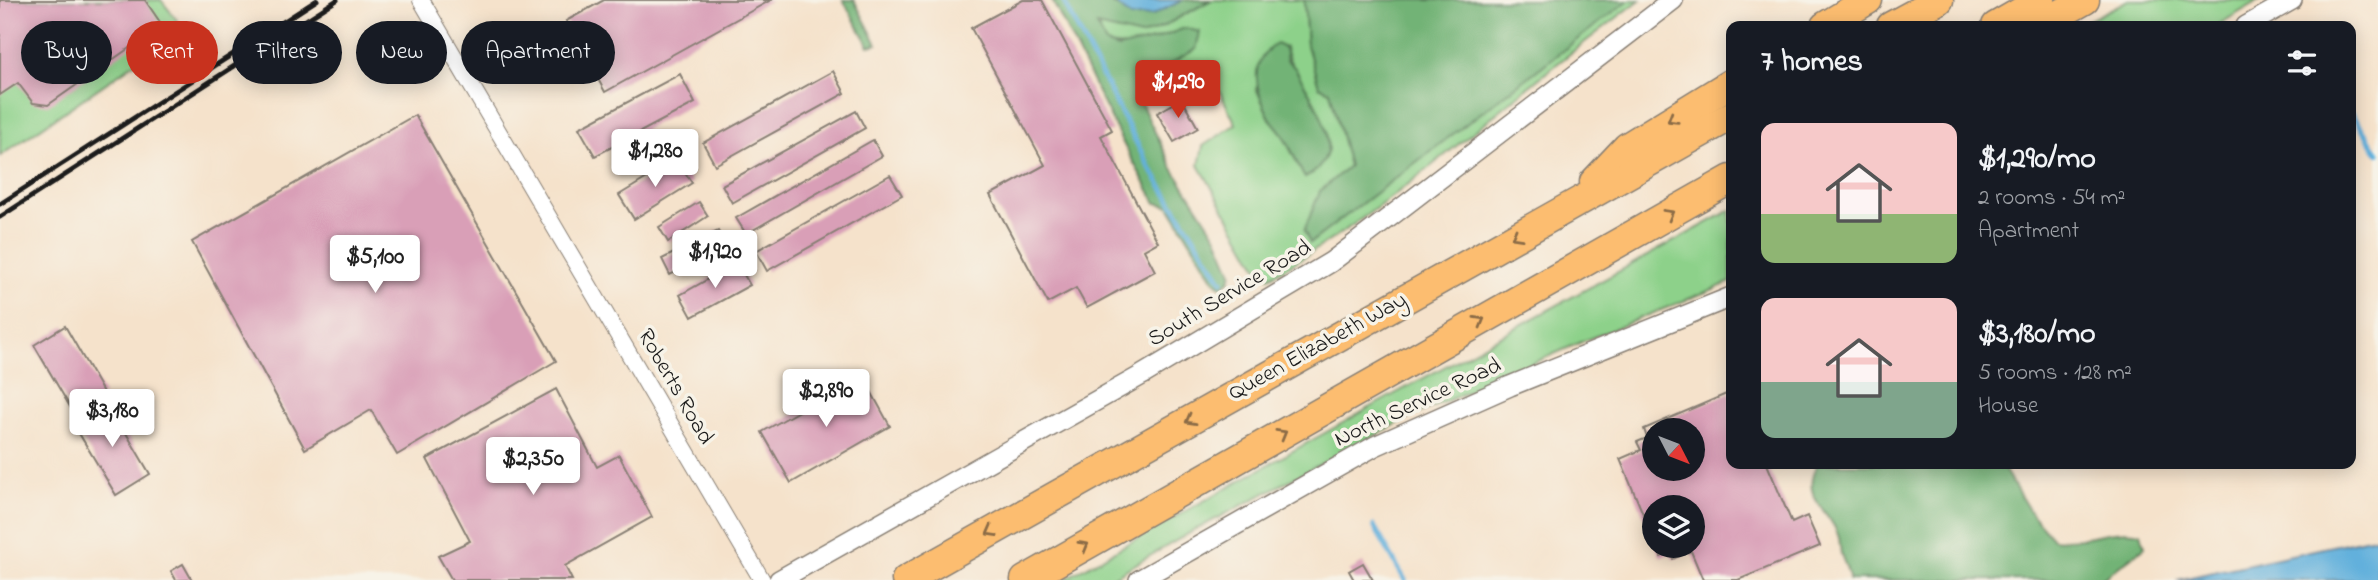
<!DOCTYPE html>
<html lang="en">
<head>
<meta charset="utf-8">
<style>
	:root { --surface:#171b24; --page:#242831; --text:#f1f3f6; --muted:#9ea1a6; --accent:#c8321e }
	body { margin:0; font-family:"Indie Flower",sans-serif; background:var(--page); color:var(--text); height:100vh; display:flex; flex-direction:column; font-size:26px; white-space:nowrap }
	* { box-sizing:border-box; margin:0 }
	p { font-size:23px; color:var(--muted) }
	.icon { flex:none; width:38px; height:38px; fill:none; stroke:currentColor; stroke-width:2; stroke-linecap:round; stroke-linejoin:round }
	.map { position:relative; flex:1; overflow:hidden }
	.side { position:absolute; left:1726px; top:21px; width:630px; height:448px; display:flex; flex-direction:column; background:var(--surface); border-radius:14px; box-shadow:0 4px 18px #0003 }
	.side>* { flex:none }
	.hud { position:absolute; left:21px; top:21px; width:665px; height:63px; display:flex; gap:14px }
	.needle { width:46px; rotate:132deg }
	.buttons { position:absolute; left:1642px; top:418px; display:grid; gap:14px }
	.buttons a { display:grid; place-items:center; width:63px; height:63px; border-radius:50%; background:var(--surface); box-shadow:0 4px 18px #0003; font-size:35px }
	.price { position:absolute; translate:-50% -60px; padding:0 16px; border-radius:7px; background:#fff; color:#222; font-size:23px; line-height:46px; filter:drop-shadow(0 2px 4px #0008) }
	.price::after { content:''; position:absolute; left:50%; top:42px; width:21px; height:16px; margin-left:-10px; background:inherit; clip-path:polygon(0 0,100% 0,50% 100%) }
	.price.selected { background:var(--accent); color:#fff }
	ul { padding:0; list-style:none }
	li { display:flex; align-items:center; gap:21px; height:175px; padding:0 35px }
	li span { display:grid; place-items:center; flex:none; width:196px; height:140px; border-radius:14px; color:#555 }
	li>.icon { margin-inline-start:auto }
	span .icon { width:84px; height:84px; fill:#fffc; stroke-width:1 }
	li b { font-size:30px }
	h2 { display:flex; justify-content:space-between; align-items:center; height:84px; padding:0 35px; font-size:30px }
	.chip { padding:0 24px; border-radius:32px; background:var(--surface); box-shadow:0 4px 18px #0003; font-size:24px; line-height:63px }
	.chip.selected { background:var(--accent); color:#fff }
	.map>svg:first-child { display:block }
</style>
</head>
<body>
<div class="map">
<svg width="2378" height="580" viewBox="0 0 2378 580">
	<rect width="100%" height="100%" fill="#f7f3e8"/>
	<filter id="ink" filterUnits="userSpaceOnUse"><feTurbulence type="fractalNoise" baseFrequency=".0143" numOctaves="2"/><feDisplacementMap in="SourceGraphic" scale="14" xChannelSelector="R" yChannelSelector="G"/><feConvolveMatrix kernelMatrix="1 2 1 2 8 2 1 2 1" color-interpolation-filters="sRGB"/></filter>
	<filter id="wash" filterUnits="userSpaceOnUse"><feTurbulence type="fractalNoise" baseFrequency=".00686" numOctaves="4" result="noise"/><feDisplacementMap in="SourceGraphic" scale="28" xChannelSelector="R" yChannelSelector="G"/><feGaussianBlur stdDeviation="1.57" result="paint"/><feColorMatrix in="noise" values="0 0 0 0 0 0 0 0 0 0 0 0 0 0 0 0 0 1.4 0 .05"/><feComposite in="paint" operator="in"/></filter>
	<g filter="url(#wash)">
		<rect width="100%" height="100%" fill="#f5e2cb"/>
		<g fill="#8dd18a" stroke="#547653" stroke-width="2" fill-rule="evenodd">
			<path d="M0,0H161L184,29L0,156Z"/>
			<path d="M1211,0H1304L1307,45L1319,86L1330,91L1349,166L1320,191L1310,243L1620,6L1629,0H1640C1609,24 1578,47 1547,72C1457,144 1371,222 1269,277L1263,276L1259,270L1199,165L1203,146L1236,124L1207,67L1140,102L1135,93L1173,62L1196,49L1185,28C1161,37 1131,52 1106,44L1097,25L1141,36L1160,28ZM1285,48C1288,61 1294,66 1300,77C1309,92 1329,132 1328,148C1327,160 1315,173 1305,178L1279,128L1270,119L1256,88Z"/>
			<path d="M2128,0H2260L2216,26H2078Z"/>
			<path d="M1731,210V282L1586,340L1412,416L1195,530L1108,580H1063L1380,402Z"/>
		</g>
		<g fill="#72b376" stroke="#476849" stroke-width="2">
			<path d="M843,0H854L877,44L869,46Z"/>
			<path d="M1052,0H1111L1113,5L1153,15L1183,0H1211L1160,28L1141,36L1097,26L1106,44L1118,48L1157,39L1185,28L1200,32L1196,49L1173,62L1136,93L1172,167L1217,237L1232,272L1230,280L1222,287L1214,280L1169,206L1156,203L1125,147Z"/>
			<path d="M1304,0H1629L1310,243L1304,231L1320,191L1349,166L1330,91L1319,86L1307,45Z"/>
			<path d="M1276,44L1285,48L1287,60L1295,68C1312,99 1353,153 1305,178C1297,165 1293,151 1285,138C1281,130 1273,124 1269,116C1256,91 1247,61 1276,44Z"/>
			<path d="M1818,464H2001L2032,515L2053,539C2083,543 2110,526 2141,533L2145,547L2101,580H1849C1849,570 1844,564 1841,554C1840,549 1840,543 1839,538C1832,510 1797,498 1818,464Z"/>
		</g>
		<g fill="#62b0dc" stroke="#3f667c" stroke-width="2">
			<path d="M1111,0H1183L1153,15L1131,17Z"/>
			<path d="M2378,536V580H2177Z"/>
		</g>
		<g fill="none" stroke-linecap="round" stroke-linejoin="round">
			<g stroke="#62b0dc" stroke-width="5">
				<path d="M1063,0L1148,165L1222,281"/>
				<path d="M2350,110L2378,153"/>
				<path d="M1374,526L1405,580"/>
			</g>
		</g>
		<g id="blocks">
			<g fill="#d99fb7" fill-rule="evenodd">
				<path d="M0,0H145L162,25L48,105L33,103L18,83L0,95Z"/>
				<path d="M604,0H771L605,92L566,21Z"/>
				<path d="M1023,0H1042L1112,130L1101,136L1158,242L1144,250L1155,271L1087,308L1076,288L1048,303L990,195L1045,165L971,28Z"/>
				<path d="M833,71L845,93L715,165L703,143Z"/>
				<path d="M680,74L695,103L595,156L579,128Z"/>
				<path d="M1182,99L1198,128L1174,142L1157,113Z"/>
				<path d="M856,111L865,128L732,203L722,185Z"/>
				<path d="M415,115L556,361L397,455L371,410L305,449L192,242Z"/>
				<path d="M873,140L882,156L746,234L736,218Z"/>
				<path d="M677,160L692,183L634,219L619,195Z"/>
				<path d="M890,175L902,195L767,271L756,251Z"/>
				<path d="M699,202L708,216L668,242L659,227Z"/>
				<path d="M718,231L726,246L670,275L662,259Z"/>
				<path d="M737,263L750,285L692,317L680,295Z"/>
				<path d="M65,326L104,394L73,412L34,345Z"/>
				<path d="M862,375L890,426L791,483L762,432Z"/>
				<path d="M556,389L597,467L619,455L652,517L565,566L572,580H452L438,556L470,541L427,459Z"/>
				<path d="M1731,392V464H1767L1792,523L1807,516L1820,546L1738,580H1703L1691,551L1673,559L1671,553L1661,557L1656,546H1692V508H1654V540L1620,459L1641,450L1637,442L1647,438L1644,429ZM1654,430H1692V469H1654Z"/>
				<path d="M109,404L150,474L116,495L74,425Z"/>
				<path d="M1363,563L1373,580H1354L1349,571Z"/>
				<path d="M183,564L192,580H176L171,571Z"/>
			</g>
		</g>
	</g>
	<g filter="url(#ink)">
		<use href="#blocks" fill-opacity="0" stroke="#887f74" stroke-width="2"/>
		<g fill="none" stroke-linecap="round" stroke-linejoin="round">
			<defs>
				<path id="minor" d="M421,0L762,580"/>
				<g id="tertiary">
					<path d="M2246,26L2292,0"/>
					<path d="M779,580L1142,375L1331,262L1673,0"/>
					<path d="M1139,580L1375,446L1510,386L1731,297"/>
				</g>
				<g id="motorway">
					<path d="M1825,26L1868,0"/>
					<path d="M1891,26L1939,0"/>
					<path d="M1996,26L2041,0"/>
					<path d="M2039,26L2085,0"/>
					<path d="M1594,182L1627,147L1731,83"/>
					<path d="M906,580L1731,116"/>
					<path d="M1025,580L1731,179"/>
				</g>
			</defs>
			<use href="#minor" stroke="#887f74" stroke-width="18"/>
			<use href="#tertiary" stroke="#887f74" stroke-width="22"/>
			<use href="#motorway" stroke="#887f74" stroke-width="31"/>
			<use href="#minor" stroke="#fff" stroke-width="16"/>
			<use href="#tertiary" stroke="#fff" stroke-width="19"/>
			<use href="#motorway" stroke="#fcbd6f" stroke-width="28"/>
			<g stroke="#1c1c1c" stroke-width="5">
				<path d="M0,204L317,0"/>
				<path d="M0,217L337,0"/>
			</g>
		</g>
		<defs><path id="oneway-chevron" d="M-2-3.5L2.5 0L-2 3.5" fill="none" stroke-width="1.6" stroke-linecap="round" stroke-linejoin="round" transform="scale(1.75)"/></defs>
		<g stroke="#8c6c46">
			<use href="#oneway-chevron" transform="translate(1672 119) rotate(149)"/>
			<use href="#oneway-chevron" transform="translate(1669 214) rotate(-30)"/>
			<use href="#oneway-chevron" transform="translate(1516 236) rotate(151)"/>
			<use href="#oneway-chevron" transform="translate(1480 321) rotate(-30)"/>
			<use href="#oneway-chevron" transform="translate(1190 420) rotate(151)"/>
			<use href="#oneway-chevron" transform="translate(1282 434) rotate(-30)"/>
			<use href="#oneway-chevron" transform="translate(991 532) rotate(151)"/>
			<use href="#oneway-chevron" transform="translate(1084 546) rotate(-30)"/>
		</g>
	</g>
	<g text-anchor="middle" dominant-baseline="central" stroke-width="7" stroke-linejoin="round" paint-order="stroke">
		<g font-size="23" fill="#1c1c1c" stroke="#f7f3e8">
			<text transform="translate(1230 294) rotate(-31)">South Service Road</text>
			<text transform="translate(1318 347) rotate(-29)">Queen Elizabeth Way</text>
			<text transform="translate(675 387) rotate(60)">Roberts Road</text>
			<text transform="translate(1418 403) rotate(-25)">North Service Road</text>
		</g>
	</g>
</svg>
<div class="buttons">
<a><svg class="needle" viewBox="-14 -14 28 28"><path d="M0-13l5 13h-10z" fill="#e53935"/><path d="M0 13l5-13h-10z" fill="#9ea1a6"/></svg></a>
<a><svg class="icon" aria-label="layers" viewBox="0 0 24 24"><path d="M12 4l9 5-9 5-9-5zM3 14l9 5 9-5"/></svg></a>
</div>
<b class="price selected" style="left:1178px;top:120px">$1,290</b>
<b class="price" style="left:655px;top:189px">$1,280</b>
<b class="price" style="left:715px;top:290px">$1,920</b>
<b class="price" style="left:375px;top:295px">$5,100</b>
<b class="price" style="left:826px;top:429px">$2,890</b>
<b class="price" style="left:112px;top:449px">$3,180</b>
<b class="price" style="left:533px;top:497px">$2,350</b>
<div class="hud">
<a class="chip">Buy</a>
<a class="chip selected">Rent</a>
<a class="chip">Filters</a>
<a class="chip">New</a>
<a class="chip">Apartment</a>
</div>
<section class="side">
<h2>7 homes<svg class="icon" aria-label="filters" viewBox="0 0 24 24"><path d="M4 7h16M4 17h16"/><circle cx="9" cy="7" r="2"/><circle cx="15" cy="17" r="2"/></svg></h2>
<ul>
<li><span style="background:linear-gradient(#f6c9c9 65%,#8fb573 0)"><svg class="icon" aria-label="home" viewBox="0 0 24 24"><path d="M3 11l9-7 9 7M6 9v11h12V9"/></svg></span><div><b>$1,290/mo</b><p>2 rooms · 54 m²</p><p>Apartment</p></div></li>
<li><span style="background:linear-gradient(#f6c9c9 60%,#7fa58c 0)"><svg class="icon" aria-label="home" viewBox="0 0 24 24"><path d="M3 11l9-7 9 7M6 9v11h12V9"/></svg></span><div><b>$3,180/mo</b><p>5 rooms · 128 m²</p><p>House</p></div></li>
</ul>
</section>
</div>
</body>
</html>
